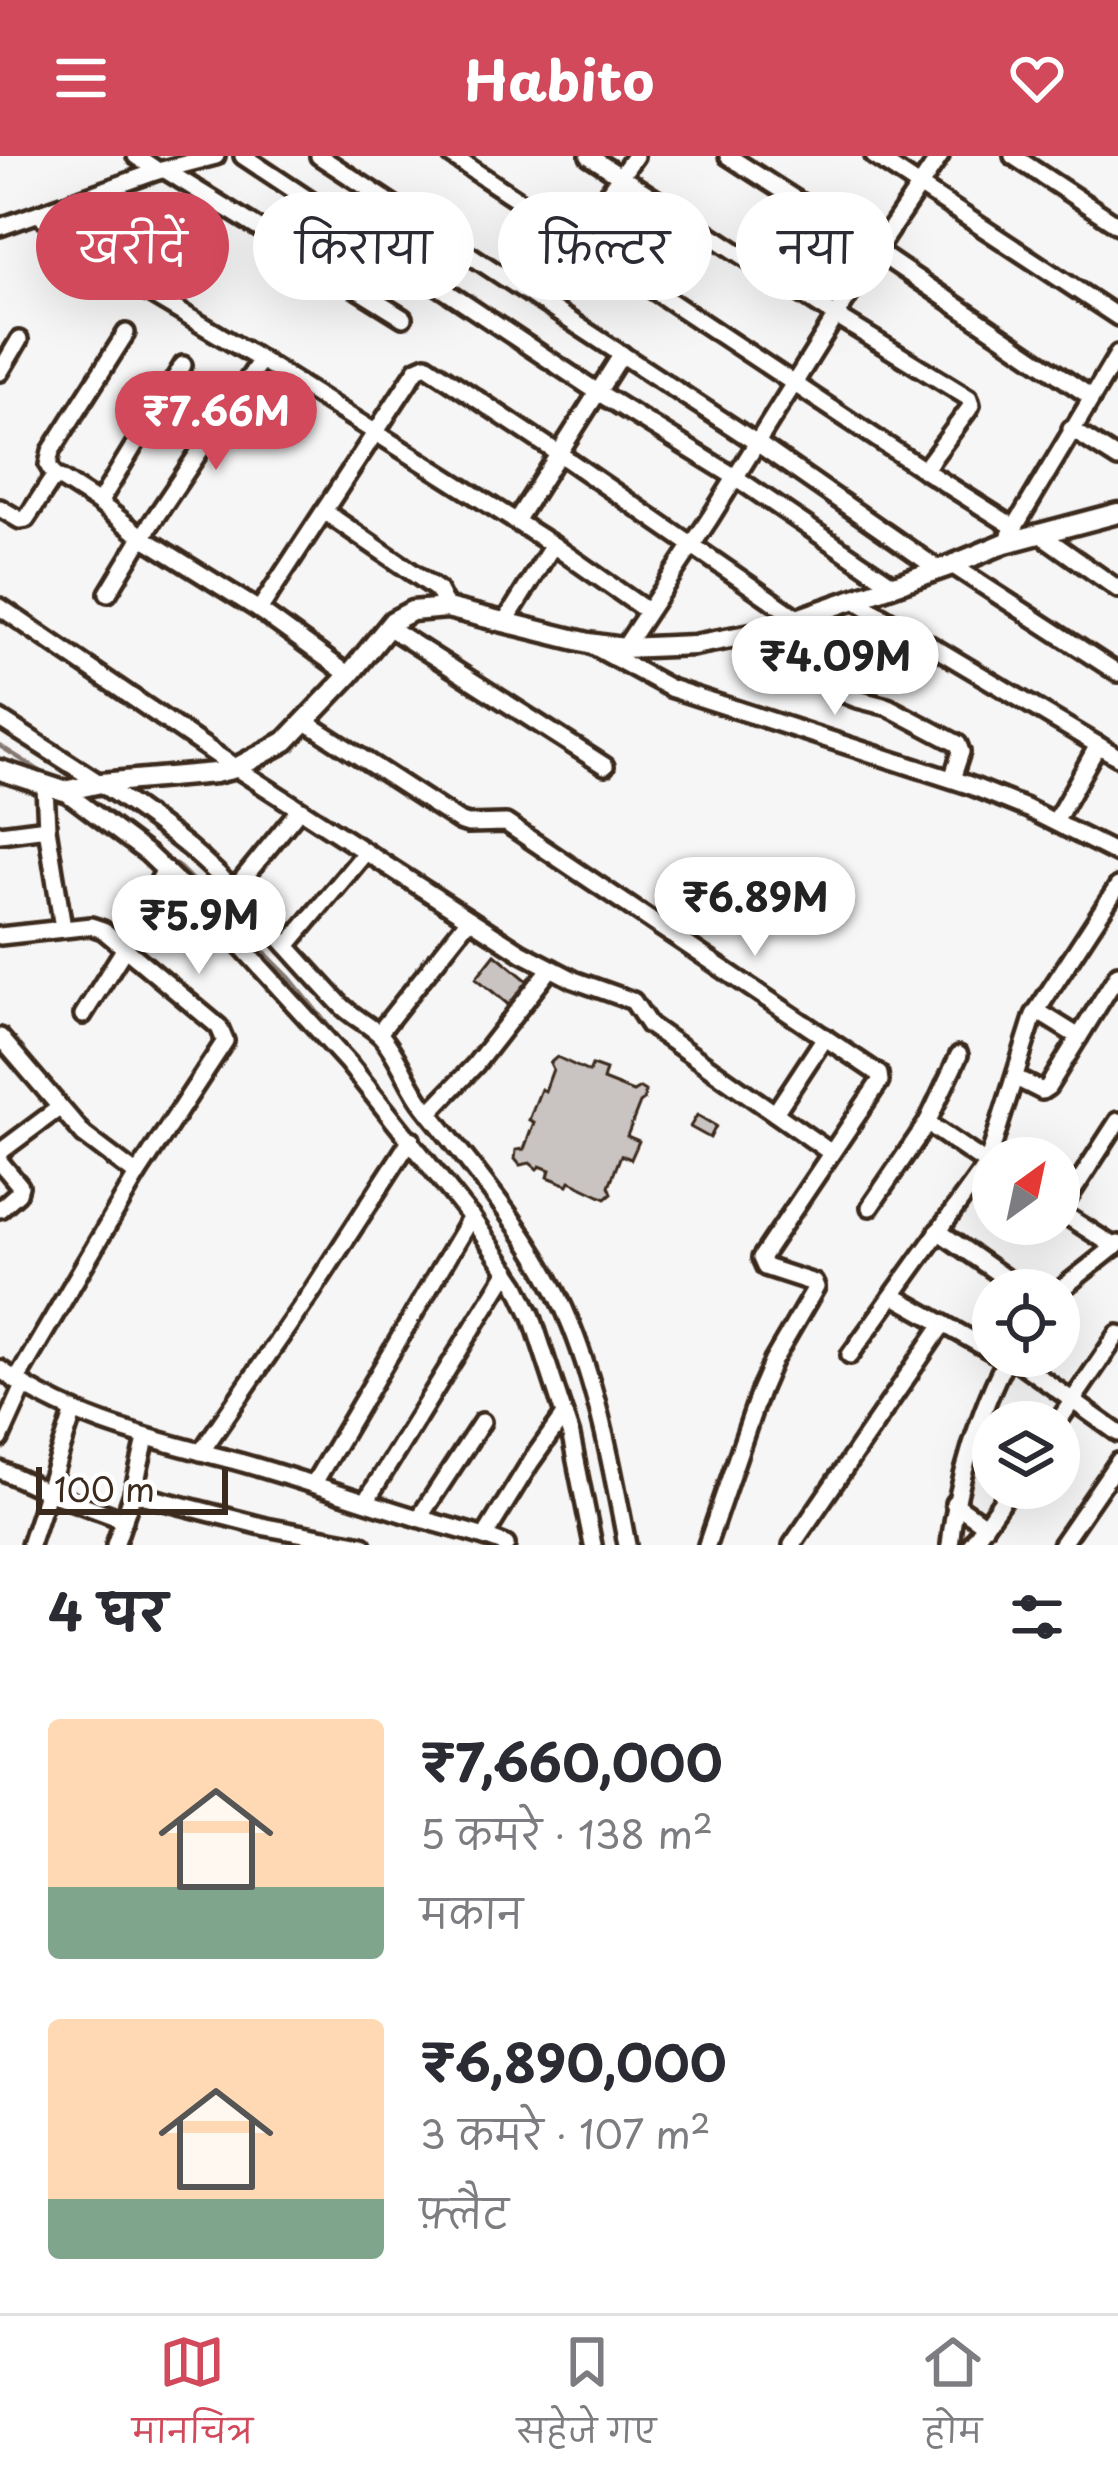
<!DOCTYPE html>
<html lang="hi">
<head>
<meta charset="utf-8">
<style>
	:root { --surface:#fff; --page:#f2f2f3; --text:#2b2b33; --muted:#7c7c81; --line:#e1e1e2; --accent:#d1495b }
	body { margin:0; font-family:"Playpen Sans","Playpen Sans Deva",sans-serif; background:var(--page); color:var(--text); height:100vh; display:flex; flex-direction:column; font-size:45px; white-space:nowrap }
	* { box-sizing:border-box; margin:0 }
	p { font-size:39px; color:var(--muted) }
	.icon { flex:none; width:66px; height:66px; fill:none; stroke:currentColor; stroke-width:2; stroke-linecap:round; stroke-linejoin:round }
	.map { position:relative; height:1389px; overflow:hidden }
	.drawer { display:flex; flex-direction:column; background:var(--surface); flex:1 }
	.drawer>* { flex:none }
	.guide { position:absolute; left:36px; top:36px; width:1047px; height:108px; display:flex; gap:24px }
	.needle { width:78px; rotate:33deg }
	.tools { position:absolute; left:972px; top:981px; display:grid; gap:24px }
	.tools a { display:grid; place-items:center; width:108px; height:108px; border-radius:50%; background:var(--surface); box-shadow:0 12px 48px #0002; font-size:60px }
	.scale { position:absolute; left:36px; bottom:30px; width:192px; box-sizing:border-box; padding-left:12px; border:6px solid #3b2a1e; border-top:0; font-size:33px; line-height:42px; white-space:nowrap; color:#3b2a1e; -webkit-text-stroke:9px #fff; paint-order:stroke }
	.price { position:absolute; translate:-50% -102px; padding:0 27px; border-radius:42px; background:#fff; color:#222; font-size:39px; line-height:78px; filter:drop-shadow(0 3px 6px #0008) }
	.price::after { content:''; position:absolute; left:50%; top:72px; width:36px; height:27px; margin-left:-18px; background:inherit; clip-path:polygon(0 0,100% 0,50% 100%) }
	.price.on { background:var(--accent); color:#fff }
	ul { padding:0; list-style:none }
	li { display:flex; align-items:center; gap:36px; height:300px; padding:0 48px }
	li span { display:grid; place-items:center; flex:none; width:336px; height:240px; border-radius:12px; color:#555 }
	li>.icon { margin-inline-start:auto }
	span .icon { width:144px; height:144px; fill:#fffc; stroke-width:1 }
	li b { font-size:51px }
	h2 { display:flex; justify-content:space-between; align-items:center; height:144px; padding:0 48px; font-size:51px }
	.tag { padding:0 42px; border-radius:54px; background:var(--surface); box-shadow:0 12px 48px #0002; font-size:42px; line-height:108px }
	.tag.on { background:var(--accent); color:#fff }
	header { display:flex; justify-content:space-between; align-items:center; height:156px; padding:0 48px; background:var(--accent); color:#fff; font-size:54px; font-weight:700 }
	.dock { display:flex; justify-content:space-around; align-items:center; height:168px; border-top:3px solid var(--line); background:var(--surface); font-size:33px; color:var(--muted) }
	.dock a { display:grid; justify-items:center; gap:6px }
	.dock .on { color:var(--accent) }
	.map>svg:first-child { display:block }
</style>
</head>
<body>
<header><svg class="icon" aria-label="menu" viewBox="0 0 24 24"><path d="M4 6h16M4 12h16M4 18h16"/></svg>Habito<svg class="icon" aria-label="heart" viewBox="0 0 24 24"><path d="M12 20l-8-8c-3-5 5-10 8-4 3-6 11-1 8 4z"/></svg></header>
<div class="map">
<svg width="1118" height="1389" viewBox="0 0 1118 1389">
	<rect width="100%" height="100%" fill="#f7f6f6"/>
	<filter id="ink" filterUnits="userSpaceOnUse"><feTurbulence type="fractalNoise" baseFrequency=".00833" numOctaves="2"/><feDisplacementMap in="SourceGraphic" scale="24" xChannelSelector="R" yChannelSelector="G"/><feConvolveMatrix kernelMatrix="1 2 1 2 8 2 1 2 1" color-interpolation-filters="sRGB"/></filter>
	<g filter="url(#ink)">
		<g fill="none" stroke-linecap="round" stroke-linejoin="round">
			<g stroke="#847972" stroke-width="4.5">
				<path d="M0,590L51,622"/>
				<path d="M101,654L180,712L289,821L476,1053L493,1080"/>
				<path d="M528,1136L540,1153L552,1197"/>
				<path d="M590,1336L602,1389"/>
			</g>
		</g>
		<g fill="#c9c3c1" stroke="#3b2a1e" stroke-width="3">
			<path d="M495,798L529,826L510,850L476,822Z"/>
			<path d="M557,901L589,916L592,909L606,914L603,924L633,936L640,932L645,935L644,944L640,947L627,980L639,985L631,1003L621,999L609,1030L612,1037L606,1042L570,1025L568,1029L548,1021L550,1014L540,1010L537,1013L530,1007L520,1009L515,1003L516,994L524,993L534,966L529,964L541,933L545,935L553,913L550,907Z"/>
			<path d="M697,959L716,970L710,982L690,971Z"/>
		</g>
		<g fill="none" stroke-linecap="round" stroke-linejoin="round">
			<defs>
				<g id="minor">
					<path d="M136,0L158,15"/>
					<path d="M243,0L596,235L735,321L892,428"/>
					<path d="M319,0L757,287L938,413"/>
					<path d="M452,0L924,314L1014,371"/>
					<path d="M589,0L836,160L969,242L971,249L969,253L924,314"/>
					<path d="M728,0L876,95L1091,241"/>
					<path d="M874,0L1118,161"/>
					<path d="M1013,0L1118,69"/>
					<path d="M165,14L403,162"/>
					<path d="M38,58L132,127L261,204L553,389L505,466"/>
					<path d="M0,71L158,15L216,0"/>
					<path d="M575,83L635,0"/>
					<path d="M0,216L19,184"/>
					<path d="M1071,273L1118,303"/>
					<path d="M56,322L48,309L51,295L126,177"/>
					<path d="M99,347L183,209"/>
					<path d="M0,352L20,364L26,363L51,325L60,322L99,347L142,381L259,454L349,519"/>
					<path d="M325,356L438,434L447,452"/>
					<path d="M516,365L622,198"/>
					<path d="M1040,378L1118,433"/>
					<path d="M1010,379L1118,198"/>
					<path d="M553,389L647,455"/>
					<path d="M952,409L1118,517"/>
					<path d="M108,437L142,381L261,204"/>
					<path d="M853,443L1118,601"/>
					<path d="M0,451L236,612L522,797L574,824L633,845L649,869L830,996"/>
					<path d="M259,454L417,213L426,209L558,297L797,462"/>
					<path d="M780,468L797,507L837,535L857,543L888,551L958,588L961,596L952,623"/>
					<path d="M388,471L605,610"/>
					<path d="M591,489L670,532L969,629L1026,652L1118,698"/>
					<path d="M624,492L710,362L886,80L940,0"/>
					<path d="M0,563C63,604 129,643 188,691C243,738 290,795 340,848C352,861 371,869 382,881C400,902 408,930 425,951C479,1020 538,1086 571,1169C599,1239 613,1315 627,1389"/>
					<path d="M306,566L459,665L468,668L506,667L879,918L880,925L761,1102L765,1111L814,1127L816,1131L773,1205L760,1235L707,1389"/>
					<path d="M45,631L47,672L63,772"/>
					<path d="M64,635L148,698L221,768L348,907L473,1064L517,1129L532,1161L571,1280L593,1389"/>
					<path d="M1055,666L1098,589"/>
					<path d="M0,678L47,672"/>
					<path d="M233,735L299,654"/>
					<path d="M0,780L91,770L103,774L219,871L225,885L137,1019L16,1225"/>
					<path d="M287,790L365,697"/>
					<path d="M1037,855L1079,881"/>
					<path d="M83,859L125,792L165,713"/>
					<path d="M379,877L469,763"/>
					<path d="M0,881L84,979L137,1019"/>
					<path d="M1016,922L1042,935L1048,931L1118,818"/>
					<path d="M430,956L475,909L551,812"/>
					<path d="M775,957L825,881"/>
					<path d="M927,967L993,1012"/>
					<path d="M0,996L59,952"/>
					<path d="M0,1006L20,1030L18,1037L0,1053"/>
					<path d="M870,1051L927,967L959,899"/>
					<path d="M1059,1055L1115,1091"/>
					<path d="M1060,1055L1118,965"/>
					<path d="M938,1075L1022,1134"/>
					<path d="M1059,1135L1118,1088"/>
					<path d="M894,1140L993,1196"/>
					<path d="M850,1199L987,1008L1034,859L1118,730"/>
					<path d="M1010,1200L1118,1277"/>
					<path d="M0,1213C68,1264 152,1283 232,1304C295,1321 355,1343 418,1362C448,1371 478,1377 506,1389"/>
					<path d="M1058,1266L1118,1178"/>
					<path d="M0,1283L24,1230"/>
					<path d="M201,1296L311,1137L411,983"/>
					<path d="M0,1314L48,1336L124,1364"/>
					<path d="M314,1327L471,1061"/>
					<path d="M133,1337L266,1371L363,1389"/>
					<path d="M366,1345L508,1115"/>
					<path d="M954,1347L985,1369"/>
					<path d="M419,1362L482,1266"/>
					<path d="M485,1380L530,1307L564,1259"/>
					<path d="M30,1389L74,1255"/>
					<path d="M115,1389L133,1337L146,1283"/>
					<path d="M792,1389L943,1168"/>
					<path d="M950,1389C956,1330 980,1252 1008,1200"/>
					<path d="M971,1389L1011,1332"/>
					<path d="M1061,1389L1118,1306"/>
				</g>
				<path id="tertiary" d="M0,614L64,635L101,627L215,617L236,612L286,585L349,519L393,465L412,455L447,452L589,487L624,492L694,489L757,477L952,409L1005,387L1118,357"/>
			</defs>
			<use href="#minor" stroke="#3b2a1e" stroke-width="24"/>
			<use href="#tertiary" stroke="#3b2a1e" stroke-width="27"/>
			<use href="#minor" stroke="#fff" stroke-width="15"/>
			<use href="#tertiary" stroke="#fff" stroke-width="18"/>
		</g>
	</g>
</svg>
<div class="tools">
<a><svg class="needle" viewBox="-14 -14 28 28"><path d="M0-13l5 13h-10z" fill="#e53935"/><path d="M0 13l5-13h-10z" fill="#7c7c81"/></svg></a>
<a><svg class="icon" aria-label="locate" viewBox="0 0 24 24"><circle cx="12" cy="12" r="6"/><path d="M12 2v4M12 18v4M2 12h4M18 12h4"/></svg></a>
<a><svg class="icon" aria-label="layers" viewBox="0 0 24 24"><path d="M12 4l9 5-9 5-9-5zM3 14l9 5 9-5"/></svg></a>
</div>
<div class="scale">100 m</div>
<b class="price on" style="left:216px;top:317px">₹7.66M</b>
<b class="price" style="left:835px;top:562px">₹4.09M</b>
<b class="price" style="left:755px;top:803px">₹6.89M</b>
<b class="price" style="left:199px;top:821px">₹5.9M</b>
<div class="guide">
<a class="tag on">खरीदें</a>
<a class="tag">किराया</a>
<a class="tag">फ़िल्टर</a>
<a class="tag">नया</a>
</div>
</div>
<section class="drawer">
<h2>4 घर<svg class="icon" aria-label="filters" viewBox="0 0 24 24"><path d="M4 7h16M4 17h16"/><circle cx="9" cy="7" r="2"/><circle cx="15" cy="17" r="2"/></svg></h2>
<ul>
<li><span style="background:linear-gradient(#ffd9b3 70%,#7fa58c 0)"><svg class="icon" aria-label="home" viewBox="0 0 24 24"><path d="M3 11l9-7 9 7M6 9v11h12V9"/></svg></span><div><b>₹7,660,000</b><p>5 कमरे · 138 m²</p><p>मकान</p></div></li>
<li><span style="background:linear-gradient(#ffd9b3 75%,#7fa58c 0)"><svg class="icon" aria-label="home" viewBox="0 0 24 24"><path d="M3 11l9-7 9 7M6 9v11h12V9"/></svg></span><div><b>₹6,890,000</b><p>3 कमरे · 107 m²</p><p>फ़्लैट</p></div></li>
</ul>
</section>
<nav class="dock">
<a class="on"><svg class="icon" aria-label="map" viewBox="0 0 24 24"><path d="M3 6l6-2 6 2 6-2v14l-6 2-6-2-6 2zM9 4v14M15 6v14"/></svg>मानचित्र</a>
<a><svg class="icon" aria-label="saved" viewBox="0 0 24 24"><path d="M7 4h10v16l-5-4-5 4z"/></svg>सहेजे गए</a>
<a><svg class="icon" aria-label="home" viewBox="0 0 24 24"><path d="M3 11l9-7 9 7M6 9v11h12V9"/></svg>होम</a>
</nav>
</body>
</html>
